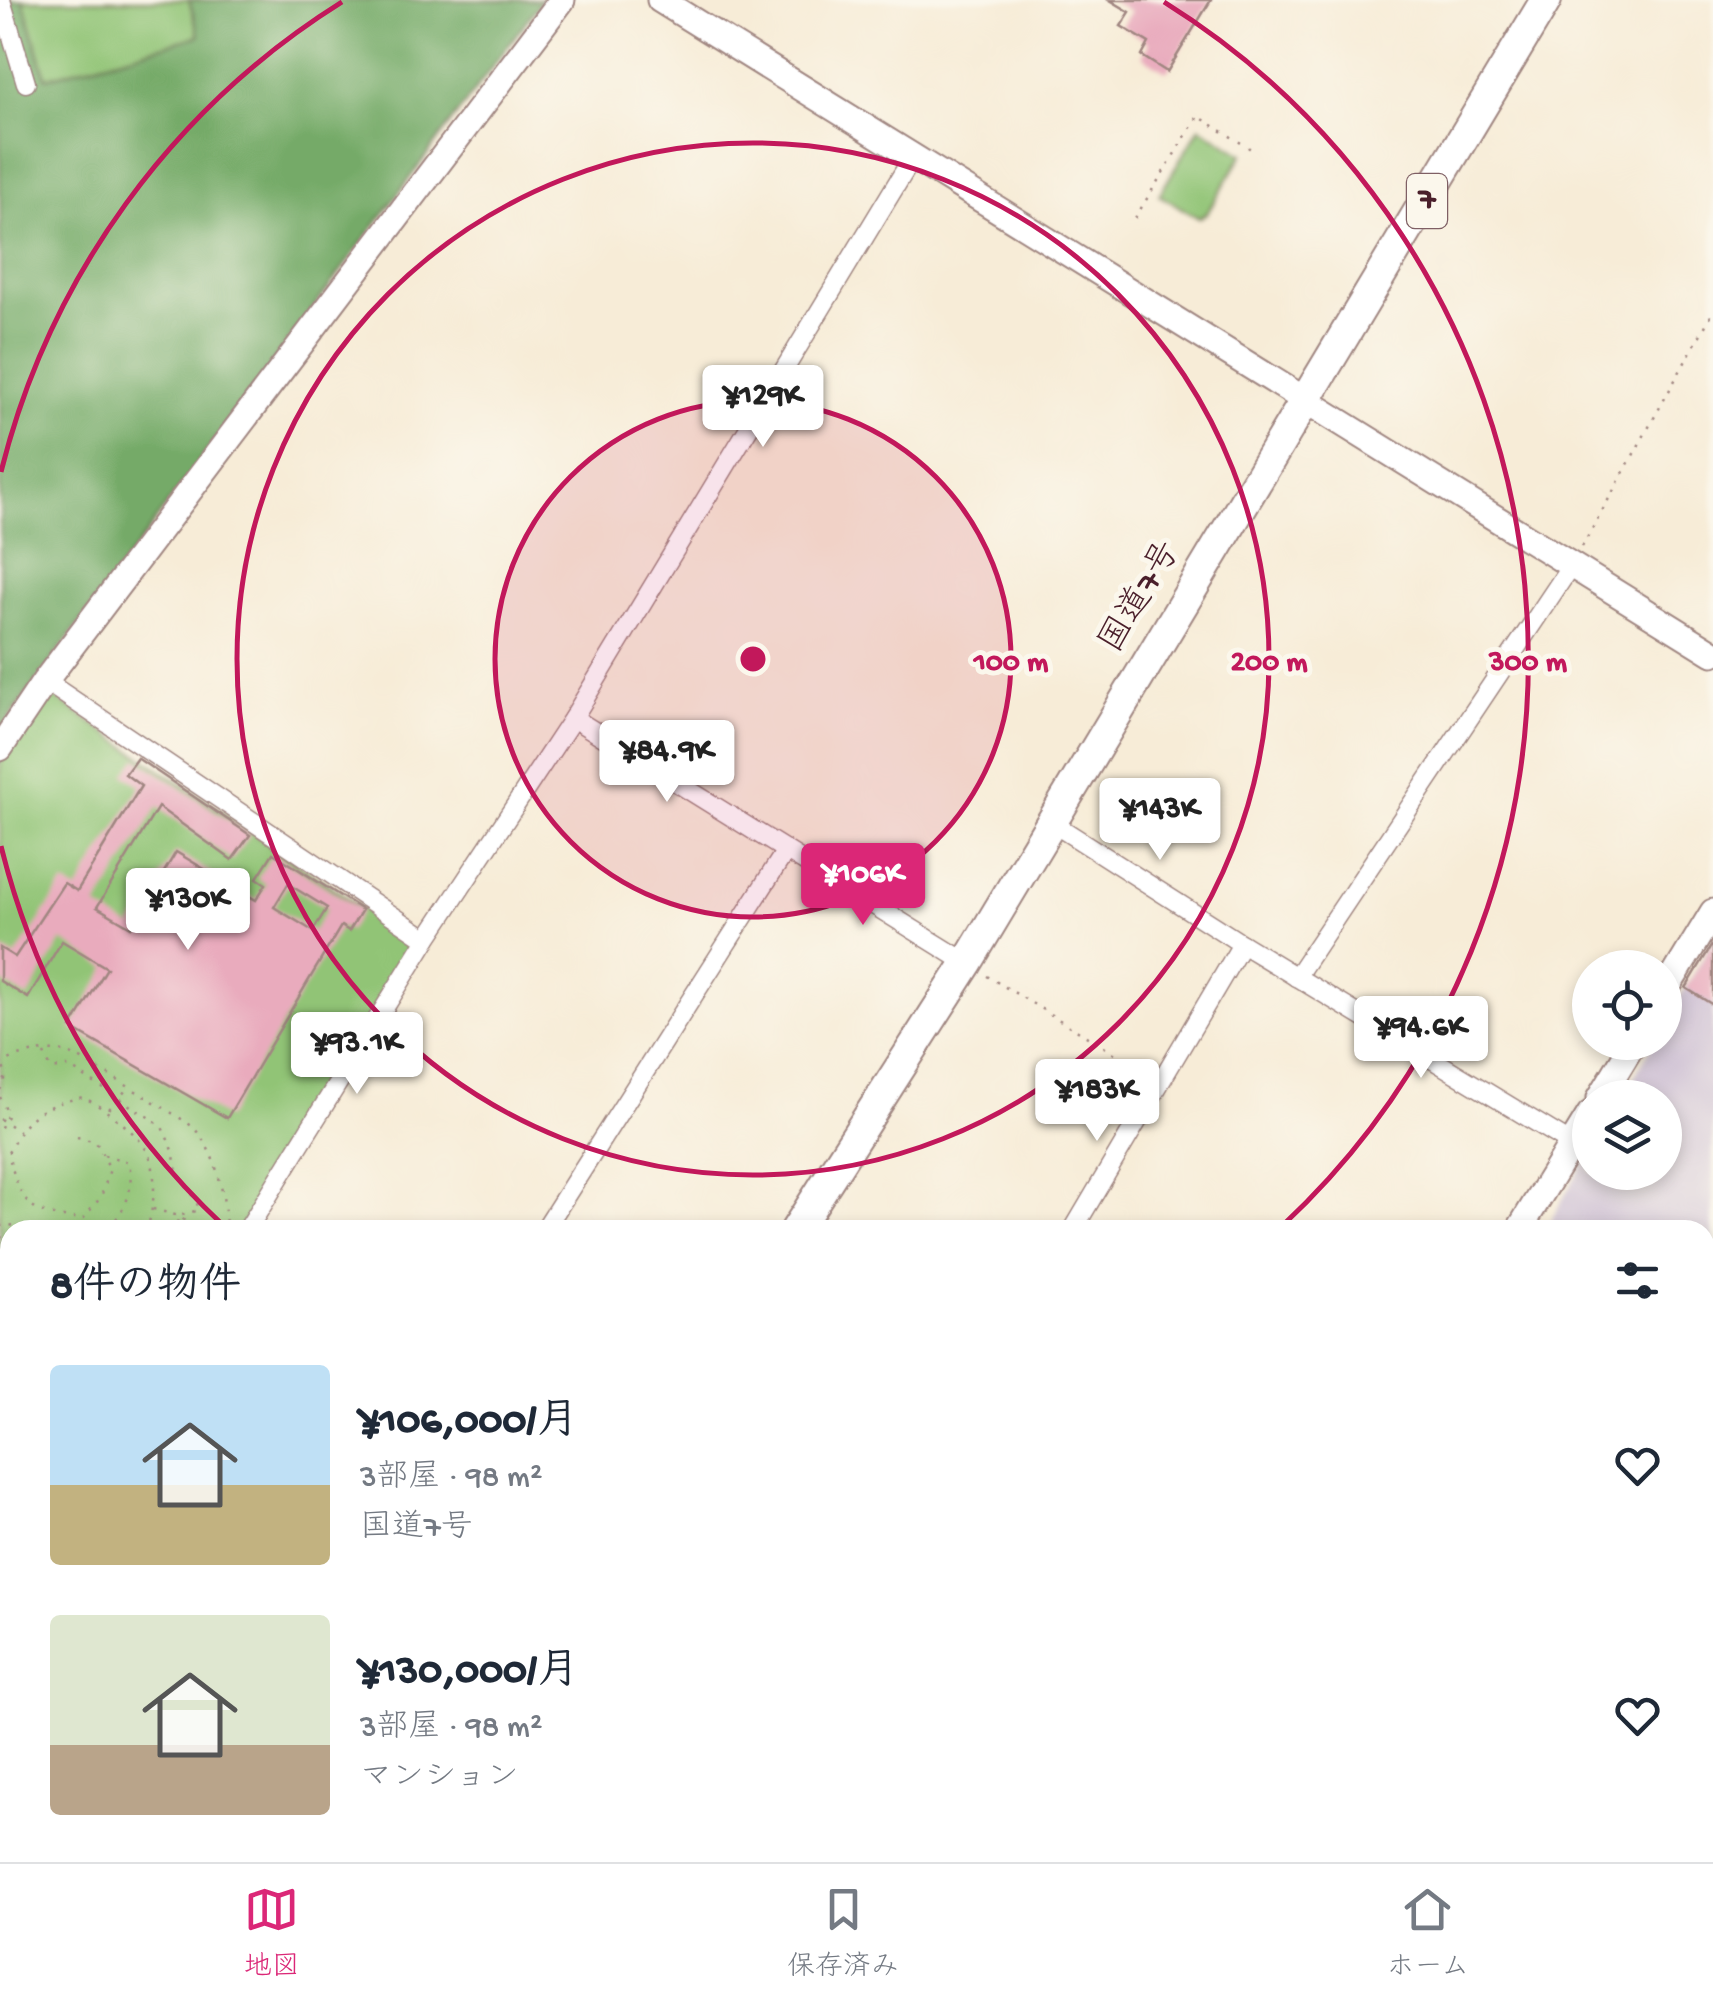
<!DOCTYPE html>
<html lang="ja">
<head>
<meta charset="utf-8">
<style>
	:root { --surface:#fff; --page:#f2f2f3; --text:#1f2937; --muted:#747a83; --line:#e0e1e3; --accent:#db2777 }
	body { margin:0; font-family:"Gochi Hand","Klee One",sans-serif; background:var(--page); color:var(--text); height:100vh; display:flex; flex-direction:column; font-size:38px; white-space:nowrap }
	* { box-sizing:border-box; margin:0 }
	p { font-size:32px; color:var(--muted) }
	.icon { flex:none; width:55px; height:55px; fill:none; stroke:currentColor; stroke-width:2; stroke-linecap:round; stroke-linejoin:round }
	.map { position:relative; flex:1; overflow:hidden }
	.side { position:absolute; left:0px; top:1220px; width:1715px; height:642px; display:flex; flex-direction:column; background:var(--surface); border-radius:30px 30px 0 0; box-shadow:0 5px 15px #0003 }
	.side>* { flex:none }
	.tools { position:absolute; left:1572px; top:950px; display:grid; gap:20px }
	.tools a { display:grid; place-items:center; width:110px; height:110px; border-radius:50%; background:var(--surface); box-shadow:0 5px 15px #0003; font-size:50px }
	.price { position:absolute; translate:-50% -85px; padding:0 22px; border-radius:10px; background:#fff; color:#222; font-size:32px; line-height:65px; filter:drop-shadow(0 2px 5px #0008) }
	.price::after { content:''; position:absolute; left:50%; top:60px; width:30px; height:22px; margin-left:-15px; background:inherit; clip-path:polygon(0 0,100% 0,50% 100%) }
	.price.current { background:var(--accent); color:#fff }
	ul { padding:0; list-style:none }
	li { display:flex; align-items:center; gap:30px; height:250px; padding:0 50px }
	li span { display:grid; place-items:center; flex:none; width:280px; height:200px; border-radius:10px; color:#555 }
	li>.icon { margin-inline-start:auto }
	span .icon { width:120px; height:120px; fill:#fffc; stroke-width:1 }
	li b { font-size:42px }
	h2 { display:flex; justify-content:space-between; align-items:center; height:120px; padding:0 50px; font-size:42px }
	.menu { display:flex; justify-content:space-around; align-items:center; height:140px; border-top:2px solid var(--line); background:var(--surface); font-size:28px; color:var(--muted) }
	.menu a { display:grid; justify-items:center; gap:5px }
	.menu .current { color:var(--accent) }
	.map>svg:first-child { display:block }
</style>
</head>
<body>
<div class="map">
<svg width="1713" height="1862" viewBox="0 0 1713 1862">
	<rect width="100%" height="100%" fill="#fbf7ec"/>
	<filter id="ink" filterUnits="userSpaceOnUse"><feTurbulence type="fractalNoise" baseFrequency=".01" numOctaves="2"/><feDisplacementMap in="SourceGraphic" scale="20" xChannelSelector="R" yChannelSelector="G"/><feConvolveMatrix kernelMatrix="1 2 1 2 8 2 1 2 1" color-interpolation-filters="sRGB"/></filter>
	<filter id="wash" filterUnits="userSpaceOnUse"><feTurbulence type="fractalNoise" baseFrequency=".0048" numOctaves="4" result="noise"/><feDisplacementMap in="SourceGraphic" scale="40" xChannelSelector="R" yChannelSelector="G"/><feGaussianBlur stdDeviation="2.25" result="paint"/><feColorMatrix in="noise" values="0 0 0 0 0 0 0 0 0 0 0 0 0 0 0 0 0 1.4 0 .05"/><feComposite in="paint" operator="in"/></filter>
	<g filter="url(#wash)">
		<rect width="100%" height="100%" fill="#f7ecd7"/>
		<path fill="#ccbed3" d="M1713,940V1446L1705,1442V1230H1545L1590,1152V1172H1665V1098L1622,1097L1654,1043L1665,1042V1023Z"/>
		<g fill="#91c476" stroke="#6e7250" stroke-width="2.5">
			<path d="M23,0H189L199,36L46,78Z"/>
			<path d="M1200,127L1243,154L1207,213L1199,218L1159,195Z"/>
			<path d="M47,692L358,905L420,942L240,1230H10V1316L0,1309V762Z"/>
		</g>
		<g fill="#74aa67" stroke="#5f6449" stroke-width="2.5">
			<path d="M0,0H23L46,78L199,36L189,0H542L0,731Z"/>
			<path d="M1713,1606V1862H1524L1506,1853L1705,1852V1615Z"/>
		</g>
		<g id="blocks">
			<g fill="#e9abbd" fill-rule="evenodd">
				<path d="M1110,0H1211L1167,72L1142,56L1149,43L1121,26L1130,12Z"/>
				<path d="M137,758L250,835L232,860L158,807L97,907L131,927L176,852L256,900L266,884L257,878L273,853L362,910L349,931L341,926L227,1118L71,1028L107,968L62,941L28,998L0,981V948L15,957L64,883L77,891L141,786L125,774ZM288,884L327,908L313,931L274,907Z"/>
				<path d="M1713,943V1005L1686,988Z"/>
			</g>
		</g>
	</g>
	<g filter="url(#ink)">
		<use href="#blocks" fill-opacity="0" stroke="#a08681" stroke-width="2.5"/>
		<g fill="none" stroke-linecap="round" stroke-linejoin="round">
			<defs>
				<g id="street">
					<path d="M1,0L26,83"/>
					<path d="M45,681L427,939"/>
					<path d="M573,718L967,963"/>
					<path d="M1051,822L1242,944L1572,1144"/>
					<path d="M1296,977L1571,566"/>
					<path d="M247,1230L427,939L573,718L913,157"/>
					<path d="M544,1230L785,852"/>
					<path d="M1073,1230L1242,944"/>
					<path d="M0,1316L10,1322"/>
					<path d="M0,1639L10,1623"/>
					<path d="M587,1852L603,1862"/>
					<path d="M671,1862L672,1852"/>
				</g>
				<g id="secondary">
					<path d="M660,0L1713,653"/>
					<path d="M0,748L45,681L562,0"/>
					<path d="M1665,991L1713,912"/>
					<path d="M1600,1098L1634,1042"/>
					<path d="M1519,1230L1590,1114"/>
					<path d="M1252,1852L1253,1862"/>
				</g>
				<g id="highway">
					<path d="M796,1230L967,963L1546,0"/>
					<path d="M416,1862L421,1852"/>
				</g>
			</defs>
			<use href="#street" stroke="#a08681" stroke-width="21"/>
			<use href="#secondary" stroke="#a08681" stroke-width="29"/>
			<use href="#highway" stroke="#a08681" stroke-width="34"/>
			<g stroke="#a08681" stroke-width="2.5" stroke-dasharray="2.5 8" stroke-linecap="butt">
				<path d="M1135,218L1198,116L1254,151"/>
				<path d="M1582,547L1713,312"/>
				<path d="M987,976L1147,1073"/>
				<path d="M44,1054L51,1069L69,1067L161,1125L173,1150L177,1173L197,1201L198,1210L179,1216L175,1230"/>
				<path d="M0,1064C19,1054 46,1047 68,1053C78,1056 188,1121 194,1128C218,1155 225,1196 226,1230"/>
				<path d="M0,1090L6,1077L2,1063"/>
				<path d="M0,1097L8,1114L0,1129"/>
				<path d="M109,1109L127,1089"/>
				<path d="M0,1119L19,1131"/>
				<path d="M77,1137L96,1142L110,1169L101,1197L83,1219C29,1215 21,1205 8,1153C29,1112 40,1107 83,1097C104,1108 137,1131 148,1153C159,1173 153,1209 147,1230"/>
				<path d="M104,1155L129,1162C134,1191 127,1209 106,1230"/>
				<path d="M153,1209L179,1216L195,1230"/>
				<path d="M0,1226L17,1225L27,1230"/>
				<path d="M0,1237L10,1240"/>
				<path d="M0,1262L10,1267"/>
				<path d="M0,1271L10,1252"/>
				<path d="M0,1282L10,1288"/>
				<path d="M0,1487L10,1470"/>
				<path d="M369,1862L374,1852"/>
			</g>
			<use href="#street" stroke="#fff" stroke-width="18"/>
			<use href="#secondary" stroke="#fff" stroke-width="25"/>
			<use href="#highway" stroke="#fff" stroke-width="30"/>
		</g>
	</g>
	<circle cx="753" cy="659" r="258" fill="#c2185b" fill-opacity=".12"/>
	<g fill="none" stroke="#c2185b" stroke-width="5">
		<circle cx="753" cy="659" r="258"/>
		<circle cx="753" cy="659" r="516"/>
		<path d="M224 1226A775 775 0 0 1 1 846M1 472A775 775 0 0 1 342 2M1164 2A775 775 0 0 1 1282 1226"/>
	</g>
	<g text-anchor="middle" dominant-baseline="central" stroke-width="10" stroke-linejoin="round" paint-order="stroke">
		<rect fill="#fbf7ec" stroke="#7f6065" stroke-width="2.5" x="1407" y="174" width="40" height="54" rx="8"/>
		<g font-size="32" font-weight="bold" fill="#4a1f2b">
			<text x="1427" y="201">7</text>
		</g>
		<g font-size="35" fill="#4a1f2b" stroke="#fbf7ec">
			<text transform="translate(1142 598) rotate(-59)">国道7号</text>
		</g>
	</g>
	<circle cx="753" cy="659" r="15" fill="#c2185b" stroke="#fbf7ec" stroke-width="5"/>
	<g font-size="30" text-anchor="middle" font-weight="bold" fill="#c2185b" stroke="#fbf7ec" stroke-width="10" stroke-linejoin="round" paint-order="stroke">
		<text x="1011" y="670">100 m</text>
		<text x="1269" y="670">200 m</text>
		<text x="1528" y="670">300 m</text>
	</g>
</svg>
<div class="tools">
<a><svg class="icon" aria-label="locate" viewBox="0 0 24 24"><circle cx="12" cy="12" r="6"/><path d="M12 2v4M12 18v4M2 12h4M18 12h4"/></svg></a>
<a><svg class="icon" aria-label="layers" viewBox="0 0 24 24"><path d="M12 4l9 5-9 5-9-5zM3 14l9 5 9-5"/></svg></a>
</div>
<b class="price" style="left:763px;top:450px">¥129K</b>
<b class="price" style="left:667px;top:805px">¥84.9K</b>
<b class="price" style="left:1160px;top:863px">¥143K</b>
<b class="price current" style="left:863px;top:928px">¥106K</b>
<b class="price" style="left:188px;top:953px">¥130K</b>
<b class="price" style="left:1421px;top:1081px">¥94.6K</b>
<b class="price" style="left:357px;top:1097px">¥93.1K</b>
<b class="price" style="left:1097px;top:1144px">¥183K</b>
<section class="side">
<h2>8件の物件<svg class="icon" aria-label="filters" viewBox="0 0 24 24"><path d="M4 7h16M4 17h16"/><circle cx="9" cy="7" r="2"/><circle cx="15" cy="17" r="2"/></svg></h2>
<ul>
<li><span style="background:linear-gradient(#bfe0f5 60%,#c2b280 0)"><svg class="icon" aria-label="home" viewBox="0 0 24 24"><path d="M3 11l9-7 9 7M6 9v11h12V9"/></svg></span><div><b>¥106,000/月</b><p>3部屋 · 98 m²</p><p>国道7号</p></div><svg class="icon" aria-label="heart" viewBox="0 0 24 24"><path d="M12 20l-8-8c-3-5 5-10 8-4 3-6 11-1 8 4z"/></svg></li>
<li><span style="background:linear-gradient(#dfe7d0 65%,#b9a48a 0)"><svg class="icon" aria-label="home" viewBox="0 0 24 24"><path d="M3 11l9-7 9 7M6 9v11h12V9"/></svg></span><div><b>¥130,000/月</b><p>3部屋 · 98 m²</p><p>マンション</p></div><svg class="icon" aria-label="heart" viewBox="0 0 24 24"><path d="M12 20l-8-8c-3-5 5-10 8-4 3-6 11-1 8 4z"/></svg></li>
</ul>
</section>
</div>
<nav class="menu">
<a class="current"><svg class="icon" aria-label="map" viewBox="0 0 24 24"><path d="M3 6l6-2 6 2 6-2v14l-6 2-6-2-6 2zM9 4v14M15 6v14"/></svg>地図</a>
<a><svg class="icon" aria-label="saved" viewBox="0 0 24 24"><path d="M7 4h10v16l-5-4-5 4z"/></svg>保存済み</a>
<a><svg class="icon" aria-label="home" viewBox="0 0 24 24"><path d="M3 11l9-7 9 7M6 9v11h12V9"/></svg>ホーム</a>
</nav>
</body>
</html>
